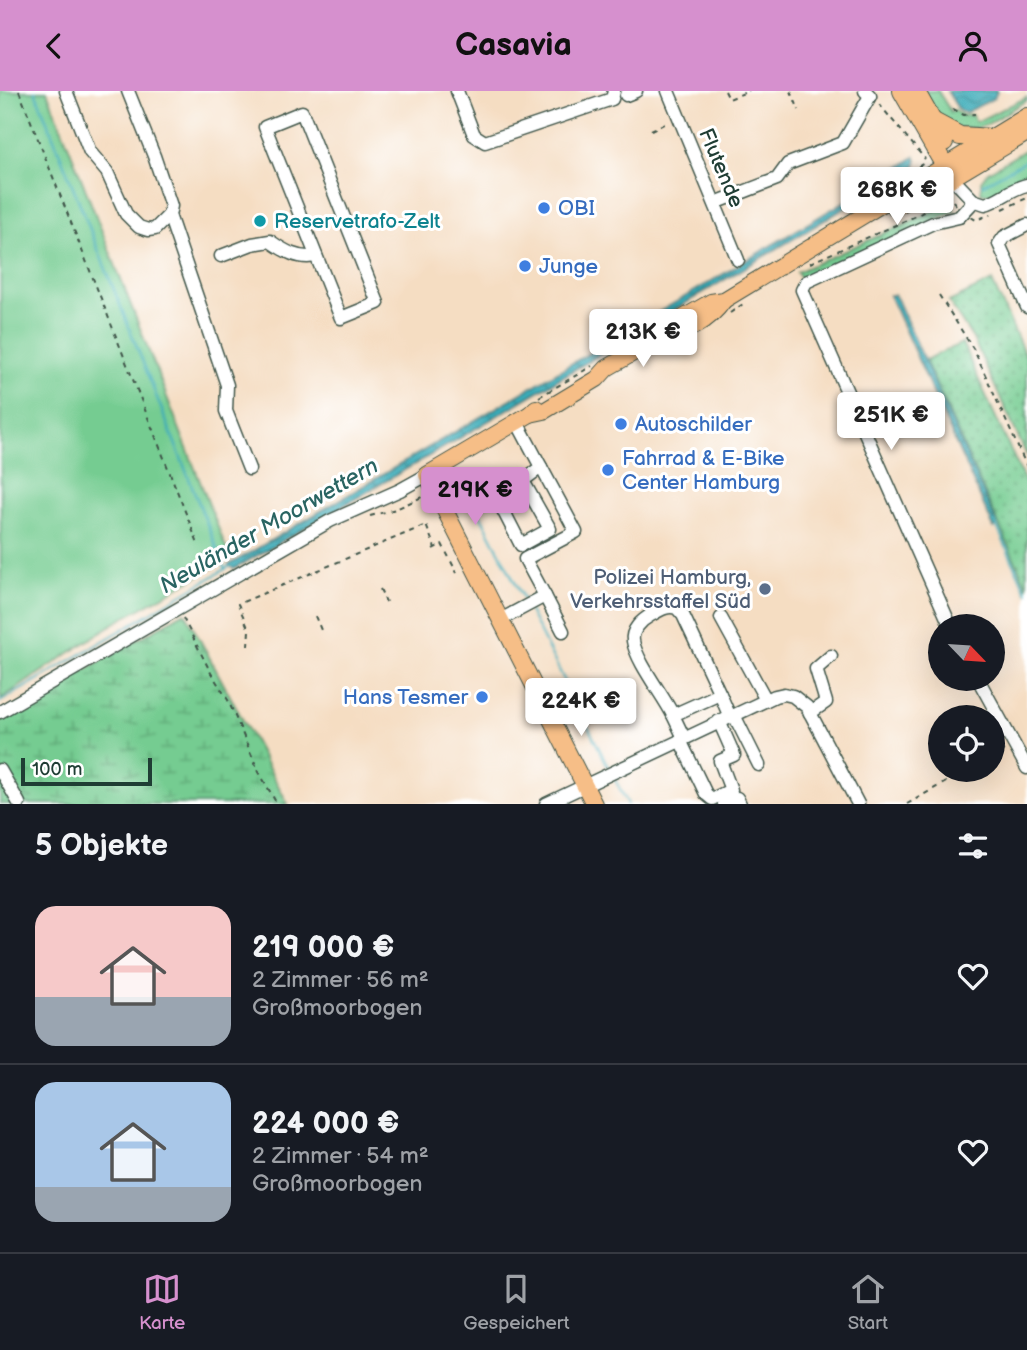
<!DOCTYPE html>
<html lang="de">
<head>
<meta charset="utf-8">
<style>
	:root { --surface:#171b24; --page:#20242c; --text:#f1f3f6; --muted:#9ea1a6; --line:#363941; --accent:#d690ce }
	body { margin:0; font-family:"Balsamiq Sans",sans-serif; background:var(--page); color:var(--text); height:100vh; display:flex; flex-direction:column; font-size:26px; white-space:nowrap }
	* { box-sizing:border-box; margin:0 }
	p { font-size:23px; color:var(--muted) }
	.icon { flex:none; width:38px; height:38px; fill:none; stroke:currentColor; stroke-width:2; stroke-linecap:round; stroke-linejoin:round }
	.map { position:relative; height:713px; overflow:hidden }
	.panel { display:flex; flex-direction:column; background:var(--surface); flex:1 }
	.panel>* { flex:none }
	.needle { width:46px; rotate:115deg }
	.fabs { position:absolute; left:928px; top:523px; display:grid; gap:14px }
	.fabs a { display:grid; place-items:center; width:77px; height:77px; border-radius:50%; background:var(--surface); box-shadow:0 7px 28px #0002; font-size:35px }
	.scale { position:absolute; left:21px; bottom:18px; width:131px; box-sizing:border-box; padding-left:7px; border:4px solid #1f3d34; border-top:0; font-size:19px; line-height:24px; white-space:nowrap; color:#1f3d34; -webkit-text-stroke:5px #fff; paint-order:stroke }
	.price { position:absolute; translate:-50% -60px; padding:0 16px; border-radius:7px; background:#fff; color:#222; font-size:23px; line-height:46px; filter:drop-shadow(0 2px 4px #0008) }
	.price::after { content:''; position:absolute; left:50%; top:42px; width:21px; height:16px; margin-left:-10px; background:inherit; clip-path:polygon(0 0,100% 0,50% 100%) }
	.price.selected { background:var(--accent); color:#111 }
	ul { padding:0; list-style:none }
	li { display:flex; align-items:center; gap:21px; height:175px; padding:0 35px }
	li+li { border-top:2px solid var(--line) }
	li span { display:grid; place-items:center; flex:none; width:196px; height:140px; border-radius:21px; color:#555 }
	li>.icon { margin-inline-start:auto }
	span .icon { width:84px; height:84px; fill:#fffc; stroke-width:1 }
	li b { font-size:30px }
	h2 { display:flex; justify-content:space-between; align-items:center; height:84px; padding:0 35px; font-size:30px }
	header { display:flex; justify-content:space-between; align-items:center; height:91px; padding:0 35px; background:var(--accent); color:#111; font-size:32px; font-weight:700 }
	.tabs { display:flex; justify-content:space-around; align-items:center; height:98px; border-top:2px solid var(--line); background:var(--surface); font-size:19px; color:var(--muted) }
	.tabs a { display:grid; justify-items:center; gap:4px }
	.tabs .selected { color:var(--accent) }
	.map>svg:first-child { display:block }
</style>
</head>
<body>
<header><svg class="icon" aria-label="back" viewBox="0 0 24 24"><path d="M15 5l-7 7 7 7"/></svg>Casavia<svg class="icon" aria-label="person" viewBox="0 0 24 24"><circle cx="12" cy="8" r="4"/><path d="M4 21q1-7 8-7t8 7"/></svg></header>
<div class="map">
<svg width="1027" height="713" viewBox="0 0 1027 713">
	<defs>
		<pattern id="wetland-marsh" width="20" height="14" patternUnits="userSpaceOnUse" patternTransform="scale(1.75)"><rect width="20" height="14" fill="#75cc91"/><path d="M1 5h8M5 5V1M11 12h8M15 12V8" fill="none" stroke="#5fa777"/></pattern>
		<pattern id="garden-dots" width="8" height="8" patternUnits="userSpaceOnUse" patternTransform="scale(1.75)"><rect width="8" height="8" fill="#75cc91"/><path d="M2 2h.1M6 6h.1" fill="none" stroke="#5fa777" stroke-width="1.8" stroke-linecap="round"/></pattern>
		<pattern id="water-waves" width="16" height="10" patternUnits="userSpaceOnUse" patternTransform="scale(1.75)"><rect width="16" height="10" fill="#3babb8"/><path d="M0 5q4-4 8 0t8 0" fill="none" stroke="#318c96"/></pattern>
	</defs>
	<rect width="100%" height="100%" fill="#fff"/>
	<filter id="ink" filterUnits="userSpaceOnUse"><feTurbulence type="fractalNoise" baseFrequency=".0143" numOctaves="2"/><feDisplacementMap in="SourceGraphic" scale="14" xChannelSelector="R" yChannelSelector="G"/><feConvolveMatrix kernelMatrix="1 2 1 2 8 2 1 2 1" color-interpolation-filters="sRGB"/></filter>
	<filter id="wash" filterUnits="userSpaceOnUse"><feTurbulence type="fractalNoise" baseFrequency=".00686" numOctaves="4" result="noise"/><feDisplacementMap in="SourceGraphic" scale="28" xChannelSelector="R" yChannelSelector="G"/><feGaussianBlur stdDeviation="1.57" result="paint"/><feColorMatrix in="noise" values="0 0 0 0 0 0 0 0 0 0 0 0 0 0 0 0 0 1.4 0 .05"/><feComposite in="paint" operator="in"/></filter>
	<g filter="url(#wash)">
		<rect width="100%" height="100%" fill="#f5ddc2"/>
		<g fill="#75cc91" stroke="#4a8462" stroke-width="2">
			<path d="M0,0H47L230,467L113,533L1,608Z"/>
			<path d="M921,0H938L951,21L954,19L963,25L972,24L976,31L1027,6V9L986,34L977,37H948Z"/>
			<path d="M1027,58V80L992,103L981,102V90L988,81Z"/>
			<path d="M949,111L955,120L801,189L797,181L923,125Z"/>
		</g>
		<path fill="url(#wetland-marsh)" stroke="#4a8462" stroke-width="2" d="M185,521L288,713H0V629Z"/>
		<g fill="url(#garden-dots)" stroke="#4a8462" stroke-width="2">
			<path d="M992,190L1027,268V365L973,248L949,211Z"/>
			<path d="M962,252L1027,395V496L925,269Z"/>
		</g>
		<g fill="url(#water-waves)" stroke="#2d7476" stroke-width="2">
			<path d="M947,0H996L997,1L994,7L965,22L959,19Z"/>
			<path d="M915,66L917,69L915,75L453,351L234,478L229,474L705,194L874,93Z"/>
			<path d="M889,204H894L897,208L997,433L994,437Z"/>
		</g>
		<g fill="none" stroke-linecap="round" stroke-linejoin="round">
			<g stroke="#3babb8" stroke-width="2.5">
				<path d="M35,0L225,478"/>
				<path d="M982,94L1027,69"/>
				<path d="M461,386L525,511"/>
				<path d="M995,431L1027,502"/>
				<path d="M529,520L610,679"/>
				<path d="M0,611L232,474"/>
				<path d="M613,685L628,713"/>
			</g>
		</g>
	</g>
	<g filter="url(#ink)">
		<g fill="none" stroke-linecap="round" stroke-linejoin="round">
			<defs>
				<g id="minor">
					<path d="M66,0L90,61L107,81L126,123L139,136L148,139L155,138L169,124L171,115L154,65L128,0"/>
					<path d="M457,0L474,44L485,51L612,8L614,0"/>
					<path d="M668,0L738,169"/>
					<path d="M626,4L636,0"/>
					<path d="M302,21L378,212L341,227L265,36Z"/>
					<path d="M952,87L973,109L985,113C1000,109 1011,97 1027,94"/>
					<path d="M715,112L777,88L788,73L843,52L870,5L865,0"/>
					<path d="M169,124L227,294L226,320L249,378"/>
					<path d="M1027,134L1004,146L999,153L1027,216"/>
					<path d="M221,165L252,153L270,150C284,160 299,169 316,165"/>
					<path d="M517,331L541,376L501,406L499,411L521,454L550,438L523,390"/>
					<path d="M541,376L576,441L525,468L545,505"/>
					<path d="M721,527L766,609"/>
					<path d="M502,528L545,505L563,540"/>
					<path d="M951,536L802,199L806,191L933,132L959,126L974,110"/>
					<path d="M978,588L1027,677"/>
					<path d="M0,621L330,430L400,399L427,384"/>
					<path d="M810,622L826,611L816,578L831,565"/>
					<path d="M673,624C663,604 636,570 633,550C631,539 642,529 651,524C660,519 666,514 677,517L683,524L720,603"/>
					<path d="M734,624L759,674"/>
					<path d="M684,647L673,624L720,603L730,626"/>
					<path d="M680,649L706,703L712,708L731,699L720,670L734,664L719,630"/>
					<path d="M0,679L19,712"/>
					<path d="M546,713L775,605L784,603L793,605L807,616L858,713"/>
					<path d="M724,713L737,707L740,713"/>
				</g>
				<g id="major">
					<path d="M895,116L952,87L1027,42"/>
					<path d="M661,246C688,240 708,232 724,209"/>
					<path d="M536,317L530,323L427,384L594,713"/>
					<path d="M530,323L544,320L597,288L607,277L661,246L678,230L711,211L724,209L1027,25"/>
				</g>
				<g id="highway">
					<path d="M902,0L945,75"/>
					<path d="M917,3L944,51"/>
					<path d="M934,31L960,45L992,47"/>
				</g>
			</defs>
			<use href="#minor" stroke="#3f5549" stroke-width="15"/>
			<use href="#major" stroke="#3f5549" stroke-width="18"/>
			<use href="#highway" stroke="#3f5549" stroke-width="20"/>
			<g stroke="#3f5549" stroke-width="2" stroke-dasharray="5 5" stroke-linecap="butt">
				<path d="M19,0L198,453"/>
				<path d="M725,0L729,8L749,0"/>
				<path d="M791,0L799,19"/>
				<path d="M879,13L925,68"/>
				<path d="M953,18L964,24L975,23"/>
				<path d="M651,39L668,31"/>
				<path d="M901,86L926,71"/>
				<path d="M947,102L956,114"/>
				<path d="M1003,118L1027,107"/>
				<path d="M971,126L976,129L991,123"/>
				<path d="M810,172L916,125L953,104"/>
				<path d="M939,204L974,259L1027,376"/>
				<path d="M730,222L743,213"/>
				<path d="M539,306L592,275"/>
				<path d="M370,425L396,418L424,405"/>
				<path d="M433,458L442,453L457,482"/>
				<path d="M380,498L386,511"/>
				<path d="M315,525L321,539"/>
				<path d="M183,527L211,582L228,609L259,681L277,713"/>
				<path d="M248,555L249,539L238,513L426,434L435,457"/>
				<path d="M992,665L1004,659"/>
				<path d="M907,713L967,679"/>
			</g>
			<use href="#minor" stroke="#fff" stroke-width="12"/>
			<use href="#major" stroke="#f6be87" stroke-width="16"/>
			<use href="#highway" stroke="#f6be87" stroke-width="18"/>
		</g>
	</g>
	<g fill="#3f7fe0" stroke="#fff" stroke-width="2.5">
		<circle cx="544" cy="117" r="7"/>
		<circle cx="525" cy="175" r="7"/>
		<circle cx="621" cy="333" r="7"/>
		<circle cx="608" cy="379" r="7"/>
		<circle cx="482" cy="606" r="7"/>
	</g>
	<circle fill="#0f9aa8" stroke="#fff" stroke-width="2.5" cx="260" cy="130" r="7"/>
	<circle fill="#5c6f8a" stroke="#fff" stroke-width="2.5" cx="765" cy="498" r="7"/>
	<g text-anchor="middle" dominant-baseline="central" stroke-width="6" stroke-linejoin="round" paint-order="stroke">
		<g font-size="21" fill="#1f3d34" stroke="#fff">
			<text transform="translate(721 77) rotate(67)">Flutende</text>
		</g>
		<g font-size="21" fill="#366cbe" stroke="#fff" text-anchor="start">
			<text x="558" y="117">OBI</text>
			<text x="539" y="175">Junge</text>
			<text x="635" y="333">Autoschilder</text>
			<text x="622" y="367">Fahrrad &amp; E-Bike<tspan x="622" dy="24">Center Hamburg</tspan></text>
			<text x="468" y="606" text-anchor="end">Hans Tesmer</text>
		</g>
		<g font-size="21" fill="#0d838f" stroke="#fff" text-anchor="start">
			<text x="274" y="130">Reservetrafo-Zelt</text>
		</g>
		<g font-size="21" fill="#4e5e75" stroke="#fff" text-anchor="end">
			<text x="751" y="486">Polizei Hamburg,<tspan x="751" dy="24">Verkehrsstaffel Süd</tspan></text>
		</g>
		<g font-size="23" font-style="italic" fill="#296462" stroke="#fff">
			<text transform="translate(269 435) rotate(-30)">Neuländer Moorwettern</text>
		</g>
	</g>
</svg>
<div class="fabs">
<a><svg class="needle" viewBox="-14 -14 28 28"><path d="M0-13l5 13h-10z" fill="#e53935"/><path d="M0 13l5-13h-10z" fill="#9ea1a6"/></svg></a>
<a><svg class="icon" aria-label="locate" viewBox="0 0 24 24"><circle cx="12" cy="12" r="6"/><path d="M12 2v4M12 18v4M2 12h4M18 12h4"/></svg></a>
</div>
<div class="scale">100 m</div>
<b class="price" style="left:897px;top:136px">268K €</b>
<b class="price" style="left:643px;top:278px">213K €</b>
<b class="price" style="left:891px;top:361px">251K €</b>
<b class="price selected" style="left:475px;top:436px">219K €</b>
<b class="price" style="left:581px;top:647px">224K €</b>
</div>
<section class="panel">
<h2>5 Objekte<svg class="icon" aria-label="filters" viewBox="0 0 24 24"><path d="M4 7h16M4 17h16"/><circle cx="9" cy="7" r="2"/><circle cx="15" cy="17" r="2"/></svg></h2>
<ul>
<li><span style="background:linear-gradient(#f6c9c9 65%,#9aa5b1 0)"><svg class="icon" aria-label="home" viewBox="0 0 24 24"><path d="M3 11l9-7 9 7M6 9v11h12V9"/></svg></span><div><b>219 000 €</b><p>2 Zimmer · 56 m²</p><p>Großmoorbogen</p></div><svg class="icon" aria-label="heart" viewBox="0 0 24 24"><path d="M12 20l-8-8c-3-5 5-10 8-4 3-6 11-1 8 4z"/></svg></li>
<li><span style="background:linear-gradient(#a9c7e8 75%,#9aa5b1 0)"><svg class="icon" aria-label="home" viewBox="0 0 24 24"><path d="M3 11l9-7 9 7M6 9v11h12V9"/></svg></span><div><b>224 000 €</b><p>2 Zimmer · 54 m²</p><p>Großmoorbogen</p></div><svg class="icon" aria-label="heart" viewBox="0 0 24 24"><path d="M12 20l-8-8c-3-5 5-10 8-4 3-6 11-1 8 4z"/></svg></li>
</ul>
</section>
<nav class="tabs">
<a class="selected"><svg class="icon" aria-label="map" viewBox="0 0 24 24"><path d="M3 6l6-2 6 2 6-2v14l-6 2-6-2-6 2zM9 4v14M15 6v14"/></svg>Karte</a>
<a><svg class="icon" aria-label="saved" viewBox="0 0 24 24"><path d="M7 4h10v16l-5-4-5 4z"/></svg>Gespeichert</a>
<a><svg class="icon" aria-label="home" viewBox="0 0 24 24"><path d="M3 11l9-7 9 7M6 9v11h12V9"/></svg>Start</a>
</nav>
</body>
</html>
